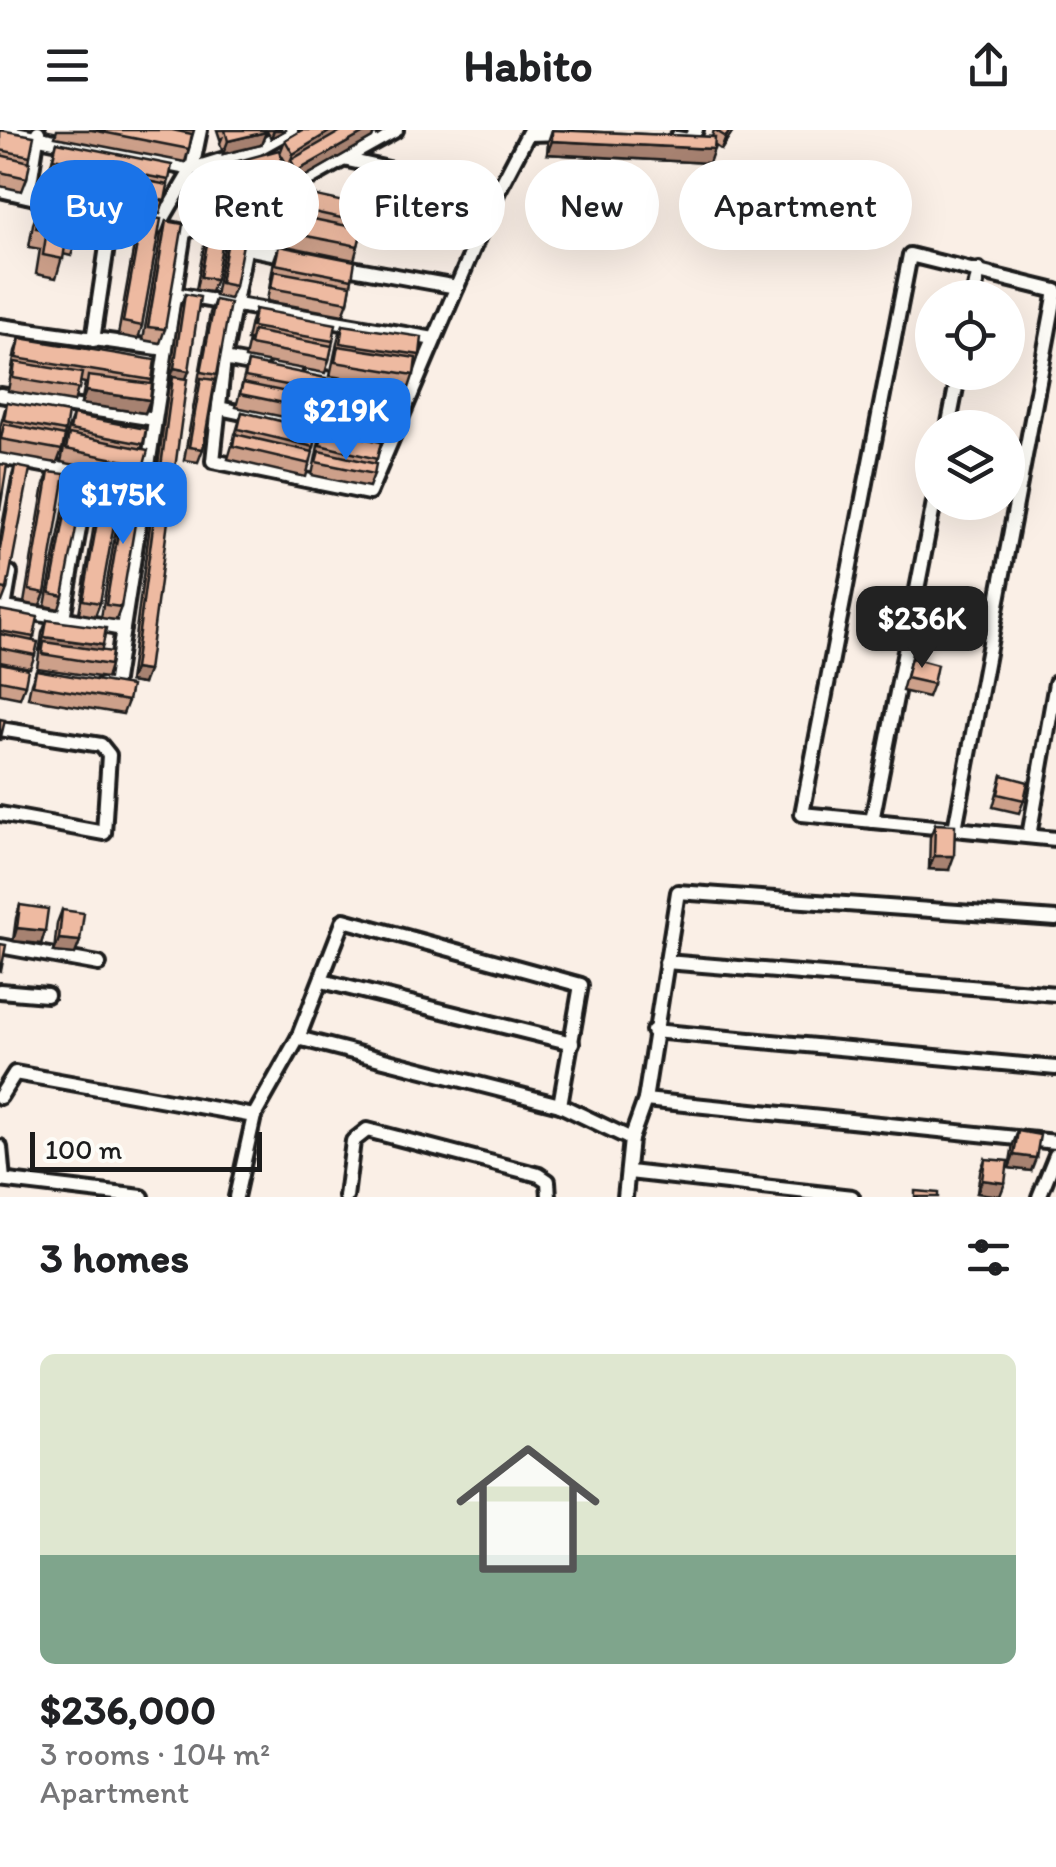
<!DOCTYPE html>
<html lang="en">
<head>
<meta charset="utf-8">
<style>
	:root { --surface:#fff; --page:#f6f6f6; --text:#202124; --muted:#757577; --accent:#1a73e8 }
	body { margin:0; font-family:Itim,sans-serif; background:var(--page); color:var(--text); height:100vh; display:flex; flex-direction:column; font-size:38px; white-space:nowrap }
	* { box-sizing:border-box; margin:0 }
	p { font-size:32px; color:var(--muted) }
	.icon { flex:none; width:55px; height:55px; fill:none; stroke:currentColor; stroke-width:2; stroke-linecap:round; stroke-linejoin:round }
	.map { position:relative; height:1067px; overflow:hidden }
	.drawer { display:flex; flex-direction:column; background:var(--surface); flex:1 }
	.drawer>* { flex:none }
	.top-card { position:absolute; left:30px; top:30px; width:998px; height:90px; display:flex; gap:20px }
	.buttons { position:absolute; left:915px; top:150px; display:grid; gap:20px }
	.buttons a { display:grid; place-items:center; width:110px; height:110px; border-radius:50%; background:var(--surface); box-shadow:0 10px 40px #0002; font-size:50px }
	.scale { position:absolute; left:30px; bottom:25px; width:232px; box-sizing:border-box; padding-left:10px; border:5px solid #1c1c1c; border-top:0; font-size:28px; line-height:35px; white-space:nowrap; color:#1c1c1c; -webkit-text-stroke:8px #fdfcf7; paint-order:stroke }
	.price { position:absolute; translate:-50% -85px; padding:0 22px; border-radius:20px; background:var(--accent); color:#fff; font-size:32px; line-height:65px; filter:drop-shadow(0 2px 5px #0008) }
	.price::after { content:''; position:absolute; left:50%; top:60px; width:30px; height:22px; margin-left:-15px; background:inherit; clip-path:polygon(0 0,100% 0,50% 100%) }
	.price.active { background:#222; color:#fff }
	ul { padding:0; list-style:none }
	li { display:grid; align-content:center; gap:20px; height:530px; padding:0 40px }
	li span { display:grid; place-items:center; height:310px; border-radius:15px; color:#555 }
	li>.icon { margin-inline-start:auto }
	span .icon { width:180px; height:180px; fill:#fffc; stroke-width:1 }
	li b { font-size:42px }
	h2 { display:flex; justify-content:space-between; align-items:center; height:120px; padding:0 40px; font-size:42px }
	.pill { padding:0 35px; border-radius:45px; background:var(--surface); box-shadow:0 10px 40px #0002; font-size:35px; line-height:90px }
	.pill.active { background:var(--accent); color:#fff }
	header { display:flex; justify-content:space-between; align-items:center; height:130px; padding:0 40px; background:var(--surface); font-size:45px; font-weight:800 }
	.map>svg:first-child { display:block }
</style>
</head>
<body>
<header><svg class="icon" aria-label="menu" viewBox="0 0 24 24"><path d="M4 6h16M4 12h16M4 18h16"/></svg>Habito<svg class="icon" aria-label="share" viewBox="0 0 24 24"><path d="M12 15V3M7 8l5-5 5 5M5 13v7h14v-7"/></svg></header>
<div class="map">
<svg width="1056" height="1067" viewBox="0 0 1056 1067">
	<rect width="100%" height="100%" fill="#faefe6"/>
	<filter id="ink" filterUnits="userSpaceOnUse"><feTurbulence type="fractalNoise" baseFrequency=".01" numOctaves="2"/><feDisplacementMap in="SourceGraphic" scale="20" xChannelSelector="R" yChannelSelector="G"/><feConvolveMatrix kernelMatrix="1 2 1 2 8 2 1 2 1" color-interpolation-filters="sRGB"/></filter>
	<g filter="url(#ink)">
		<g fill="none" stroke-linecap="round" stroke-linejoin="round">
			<defs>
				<g id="minor">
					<path d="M0,0L192,39L257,19L291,0"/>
					<path d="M529,4L566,3"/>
					<path d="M676,8L689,10L696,0"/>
					<path d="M343,29L497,63"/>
					<path d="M0,60L184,102L253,80L396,0"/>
					<path d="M28,66L38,2"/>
					<path d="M253,80L224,229L213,331L369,363L497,63L530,0"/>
					<path d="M353,81L477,109"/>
					<path d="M159,95L192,39L200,0"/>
					<path d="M247,118L292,127"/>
					<path d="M341,136L457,157"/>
					<path d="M174,164L434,209"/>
					<path d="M973,168L979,140"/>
					<path d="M0,196L166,219"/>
					<path d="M93,210L112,83"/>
					<path d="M224,229L261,236"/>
					<path d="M310,245L411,264"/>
					<path d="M0,265L155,289"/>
					<path d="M219,278L338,303"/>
					<path d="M948,298L959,242"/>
					<path d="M0,327L145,354"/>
					<path d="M0,477L123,499"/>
					<path d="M4,478L10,443"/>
					<path d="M63,488L89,343"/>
					<path d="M102,555L114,557L184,102"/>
					<path d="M0,599L101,615L109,625L104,703L0,684"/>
					<path d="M872,691L934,372"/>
					<path d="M955,699L1056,161L910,125L802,684L1056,709"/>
					<path d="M1029,706L1056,553"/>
					<path d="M0,816L99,834"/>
					<path d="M666,832L1056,864"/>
					<path d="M322,851L572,913"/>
					<path d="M0,861L47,865"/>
					<path d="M653,901L1056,938"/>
					<path d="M298,908L560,975L631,1009"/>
					<path d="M0,967L15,943L254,986L236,1067"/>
					<path d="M645,970L1056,1012"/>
					<path d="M254,986L298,908L344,790L581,855L560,975"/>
					<path d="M0,1017L3,1050"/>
					<path d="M629,1042L852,1067"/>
					<path d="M0,1050L142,1067"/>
					<path d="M346,1067L353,1011L367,1000L539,1045L548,1051L549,1067"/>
					<path d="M625,1067L631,1009L645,970L678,762L1056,789"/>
					<path d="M1039,1067L1056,1025"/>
				</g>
			</defs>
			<use href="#minor" stroke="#1c1c1c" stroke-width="20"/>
			<use href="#minor" stroke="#fdfcf7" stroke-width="12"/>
		</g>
		<g fill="#cda08a" stroke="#1c1c1c" stroke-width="2.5">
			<path d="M0,0L30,26L27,48L22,61L0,56Z"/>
			<path d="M57,0H194L185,32L55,7Z"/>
			<path d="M217,0H266V2L261,15L223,24L220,13L222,8L220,9Z"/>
			<path d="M266,0H286L271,8Z"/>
			<path d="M302,0H386L377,6L375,1L372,8L292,54L286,43L288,36L280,23L285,10Z"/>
			<path d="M552,0L712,7L714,0H734L721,20L714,15L709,33L547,24L548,12Z"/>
			<path d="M57,12L169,50L160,84L62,64L67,44L49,41Z"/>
			<path d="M213,38L280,40L283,50L278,63L214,80L211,69L212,65L208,51Z"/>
			<path d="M289,60L364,93L354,130L276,114L284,73Z"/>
			<path d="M52,70L71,80L78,106L71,126L63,124L56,148L36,144L40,119L29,117L33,94L40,74L50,76Z"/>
			<path d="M142,86V196L138,209L118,205L137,99Z"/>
			<path d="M232,90L235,156L230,169L215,166L227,103Z"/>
			<path d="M166,91L165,199L160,213L143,210L161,104Z"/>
			<path d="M211,92L216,149L211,162L196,160L206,105Z"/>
			<path d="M279,116L352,149L348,172L343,185L267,171L274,130Z"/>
			<path d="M185,164L189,241L186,249L143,554L129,552L168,260L171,252H169L180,178Z"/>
			<path d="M215,170L217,245L203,319L198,332L184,330L210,183Z"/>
			<path d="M255,179L333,211L329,230L325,243L245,228L249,210H247L251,192Z"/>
			<path d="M343,195L420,225L409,258L330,246L338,208Z"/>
			<path d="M20,208L152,250L145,283L81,274L85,253L80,252L74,272L8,261L15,221Z"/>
			<path d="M248,232L323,262L321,269L323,270L329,249L384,273L376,304L323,294L327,276L324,275L318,294L236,277Z"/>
			<path d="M7,272L65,301L62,320L57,333L0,323V297Z"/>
			<path d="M242,282L318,300L306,347L228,329Z"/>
			<path d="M73,285L143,314L141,319L144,335L140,348L61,332L68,298Z"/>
			<path d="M324,298L381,312L375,333L374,344L369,357L312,345L319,311Z"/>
			<path d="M15,336L7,459L2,472H0V407L11,349Z"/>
			<path d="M74,338L63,466L59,479L45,476L69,351Z"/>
			<path d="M49,342L45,463L40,476L24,473L44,355Z"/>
			<path d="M105,347L100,473L95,486L79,483L100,360Z"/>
			<path d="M126,356L121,477L116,490L101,488L121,369Z"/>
			<path d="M0,480L34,507L32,511L35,525L30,538L0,532Z"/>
			<path d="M47,490L101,521L110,535L106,548L37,538L42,503Z"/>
			<path d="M911,528L933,554L928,567L902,561Z"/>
			<path d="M0,533L25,555L20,568L0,564Z"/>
			<path d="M36,540L128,571L123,584L28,568L31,553Z"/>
			<path d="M1002,645L1024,670L1019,683L993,677Z"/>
			<path d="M935,694L949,740L929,739L930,707Z"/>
			<path d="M20,775L45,801L41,814L13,811L16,788Z"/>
			<path d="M62,780L80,811L75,824L54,822L57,793Z"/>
			<path d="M1018,1001L1031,1041L1009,1038L1013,1014Z"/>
			<path d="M985,1029L1000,1066L977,1063L980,1042Z"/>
		</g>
		<g fill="#a78271" stroke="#1c1c1c" stroke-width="2.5">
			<path d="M274,0H286L271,8Z"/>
			<path d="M332,0H348L291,30L293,24Z"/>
			<path d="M369,0H375L372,8L292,54L297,41Z"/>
			<path d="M730,0H734L721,20L726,7Z"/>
			<path d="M266,2L261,15L223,24L228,11Z"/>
			<path d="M552,11L714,19L709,33L547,24Z"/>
			<path d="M283,34L278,48L215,56L211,65L216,52Z"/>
			<path d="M283,50L278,63L214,80L218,67Z"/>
			<path d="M174,238L189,241L184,254L173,247L171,252H169Z"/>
			<path d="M86,261L150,270L145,283L81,274Z"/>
			<path d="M44,507L103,515L99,528L44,512L41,520H39Z"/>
			<path d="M134,539L148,541L143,554L129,552Z"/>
			<path d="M934,726H954L949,740L929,739Z"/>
			<path d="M17,798L45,801L41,814L13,811Z"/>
			<path d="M59,809L80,811L75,824L54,822Z"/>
			<path d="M1014,1025L1036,1028L1031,1041L1009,1038Z"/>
			<path d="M982,1050L1005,1053L1000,1066L977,1063Z"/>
		</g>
		<g fill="#eebaa1" stroke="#1c1c1c" stroke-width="2.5">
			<path d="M0,0L34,6L30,26L0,20Z"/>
			<path d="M92,0H172L192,4L189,19Z"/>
			<path d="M225,0H266V2L228,11Z"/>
			<path d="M302,0H332L293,24L285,10Z"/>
			<path d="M343,0H369L297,41L291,30Z"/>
			<path d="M552,0L715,7L714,19L552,11Z"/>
			<path d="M715,0H730L726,7Z"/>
			<path d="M57,12L172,35L169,50L53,28Z"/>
			<path d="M279,20L283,34L216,52L213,38Z"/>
			<path d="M0,25L30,32L27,48L0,42Z"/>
			<path d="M70,36L168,55L165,71L67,51Z"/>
			<path d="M280,39L283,50L218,67L215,56Z"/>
			<path d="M289,60L367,77L364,93L286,76Z"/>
			<path d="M52,70L72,73L71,80L83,83L78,106L67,104L63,129L43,125L47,100L36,98L40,74L51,77Z"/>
			<path d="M284,83L362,99L358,116L281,101Z"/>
			<path d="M142,86L161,89L142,196L123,192Z"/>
			<path d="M232,90L247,93L235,156L220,153Z"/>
			<path d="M166,91L183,94L165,199L148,197Z"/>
			<path d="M211,92L226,94L216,149L201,147Z"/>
			<path d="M279,116L355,131L352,149L275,134Z"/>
			<path d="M274,141L351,155L348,172L271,158Z"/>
			<path d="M185,164L200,167L189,241L174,238Z"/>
			<path d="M215,170L230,173L217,245L201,242Z"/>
			<path d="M255,179L336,194L333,211L252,197Z"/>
			<path d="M343,195L422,207L420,225L340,213Z"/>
			<path d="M253,201L332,216L329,230L250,215Z"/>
			<path d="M20,208L155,230L152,250L16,228Z"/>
			<path d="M338,216L416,228L414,245L335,232Z"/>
			<path d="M15,232L82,243L79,259L13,248Z"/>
			<path d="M248,232L326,248L323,262L245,247Z"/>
			<path d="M88,246L152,254L150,270L86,261Z"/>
			<path d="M173,247L187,249L148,541L134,539Z"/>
			<path d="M201,248L215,250L203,319L189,317Z"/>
			<path d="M329,249L387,261L384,273L327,261Z"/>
			<path d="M243,253L325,270L322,281L240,264Z"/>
			<path d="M329,270L383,280L380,291L327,281Z"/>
			<path d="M7,272L68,283L65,301L4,290Z"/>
			<path d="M242,282L318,300L314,317L238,299Z"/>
			<path d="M73,285L146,299L143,314L70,300Z"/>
			<path d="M4,294L65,306L62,320L1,309Z"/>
			<path d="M324,298L381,312L377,329L320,315Z"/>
			<path d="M69,304L148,320L144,335L66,319Z"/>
			<path d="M235,304L313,322L310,334L233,316Z"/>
			<path d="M319,321L376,334L374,344L316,332Z"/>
			<path d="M0,334L7,335L0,380Z"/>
			<path d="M15,336L30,339L7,459L0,458V419Z"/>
			<path d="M74,338L87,341L63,466L50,463Z"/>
			<path d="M49,342L65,344L45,463L29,460Z"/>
			<path d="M105,347L122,349L100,473L83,470Z"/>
			<path d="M126,356L141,358L121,477L106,475Z"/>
			<path d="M0,480L38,487L34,507L0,501Z"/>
			<path d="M47,490L106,498L103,515L44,507Z"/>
			<path d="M0,504L38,512L35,525L0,518Z"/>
			<path d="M44,512L112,522L110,535L42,524Z"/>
			<path d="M911,528L937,535L933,554L906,548Z"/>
			<path d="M0,533L28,539L25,555L0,550Z"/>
			<path d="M36,540L131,556L128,571L33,555Z"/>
			<path d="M0,589L5,590L0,611Z"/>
			<path d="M1002,645L1028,652L1024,670L998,664Z"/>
			<path d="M935,694L955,695L954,726H934Z"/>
			<path d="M20,775L48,779L45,801L17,798Z"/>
			<path d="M62,780L84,783L80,811L59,809Z"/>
			<path d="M0,814L6,815L1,841H0Z"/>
			<path d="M1018,1001L1040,1005L1036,1028L1014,1025Z"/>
			<path d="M985,1029L1008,1031L1005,1053L982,1050Z"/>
			<path d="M915,1061L938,1063V1067H915Z"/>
		</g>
	</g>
</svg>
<div class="buttons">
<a><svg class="icon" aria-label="locate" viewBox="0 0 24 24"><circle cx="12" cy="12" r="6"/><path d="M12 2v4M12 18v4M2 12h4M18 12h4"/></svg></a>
<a><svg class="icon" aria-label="layers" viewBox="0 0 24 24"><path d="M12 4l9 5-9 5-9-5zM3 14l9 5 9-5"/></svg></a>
</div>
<div class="scale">100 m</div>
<b class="price" style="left:346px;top:333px">$219K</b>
<b class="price" style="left:123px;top:417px">$175K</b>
<b class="price active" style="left:922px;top:541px">$236K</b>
<div class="top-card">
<a class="pill active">Buy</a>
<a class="pill">Rent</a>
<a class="pill">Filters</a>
<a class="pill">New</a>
<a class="pill">Apartment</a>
</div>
</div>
<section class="drawer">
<h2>3 homes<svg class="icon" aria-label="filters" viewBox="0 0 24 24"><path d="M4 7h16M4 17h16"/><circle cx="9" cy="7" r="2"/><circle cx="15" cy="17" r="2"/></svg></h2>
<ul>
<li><span style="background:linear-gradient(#dfe7d0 65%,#7fa58c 0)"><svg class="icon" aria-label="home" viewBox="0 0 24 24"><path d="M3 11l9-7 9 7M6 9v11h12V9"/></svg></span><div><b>$236,000</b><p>3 rooms · 104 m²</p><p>Apartment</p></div></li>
</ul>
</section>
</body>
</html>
